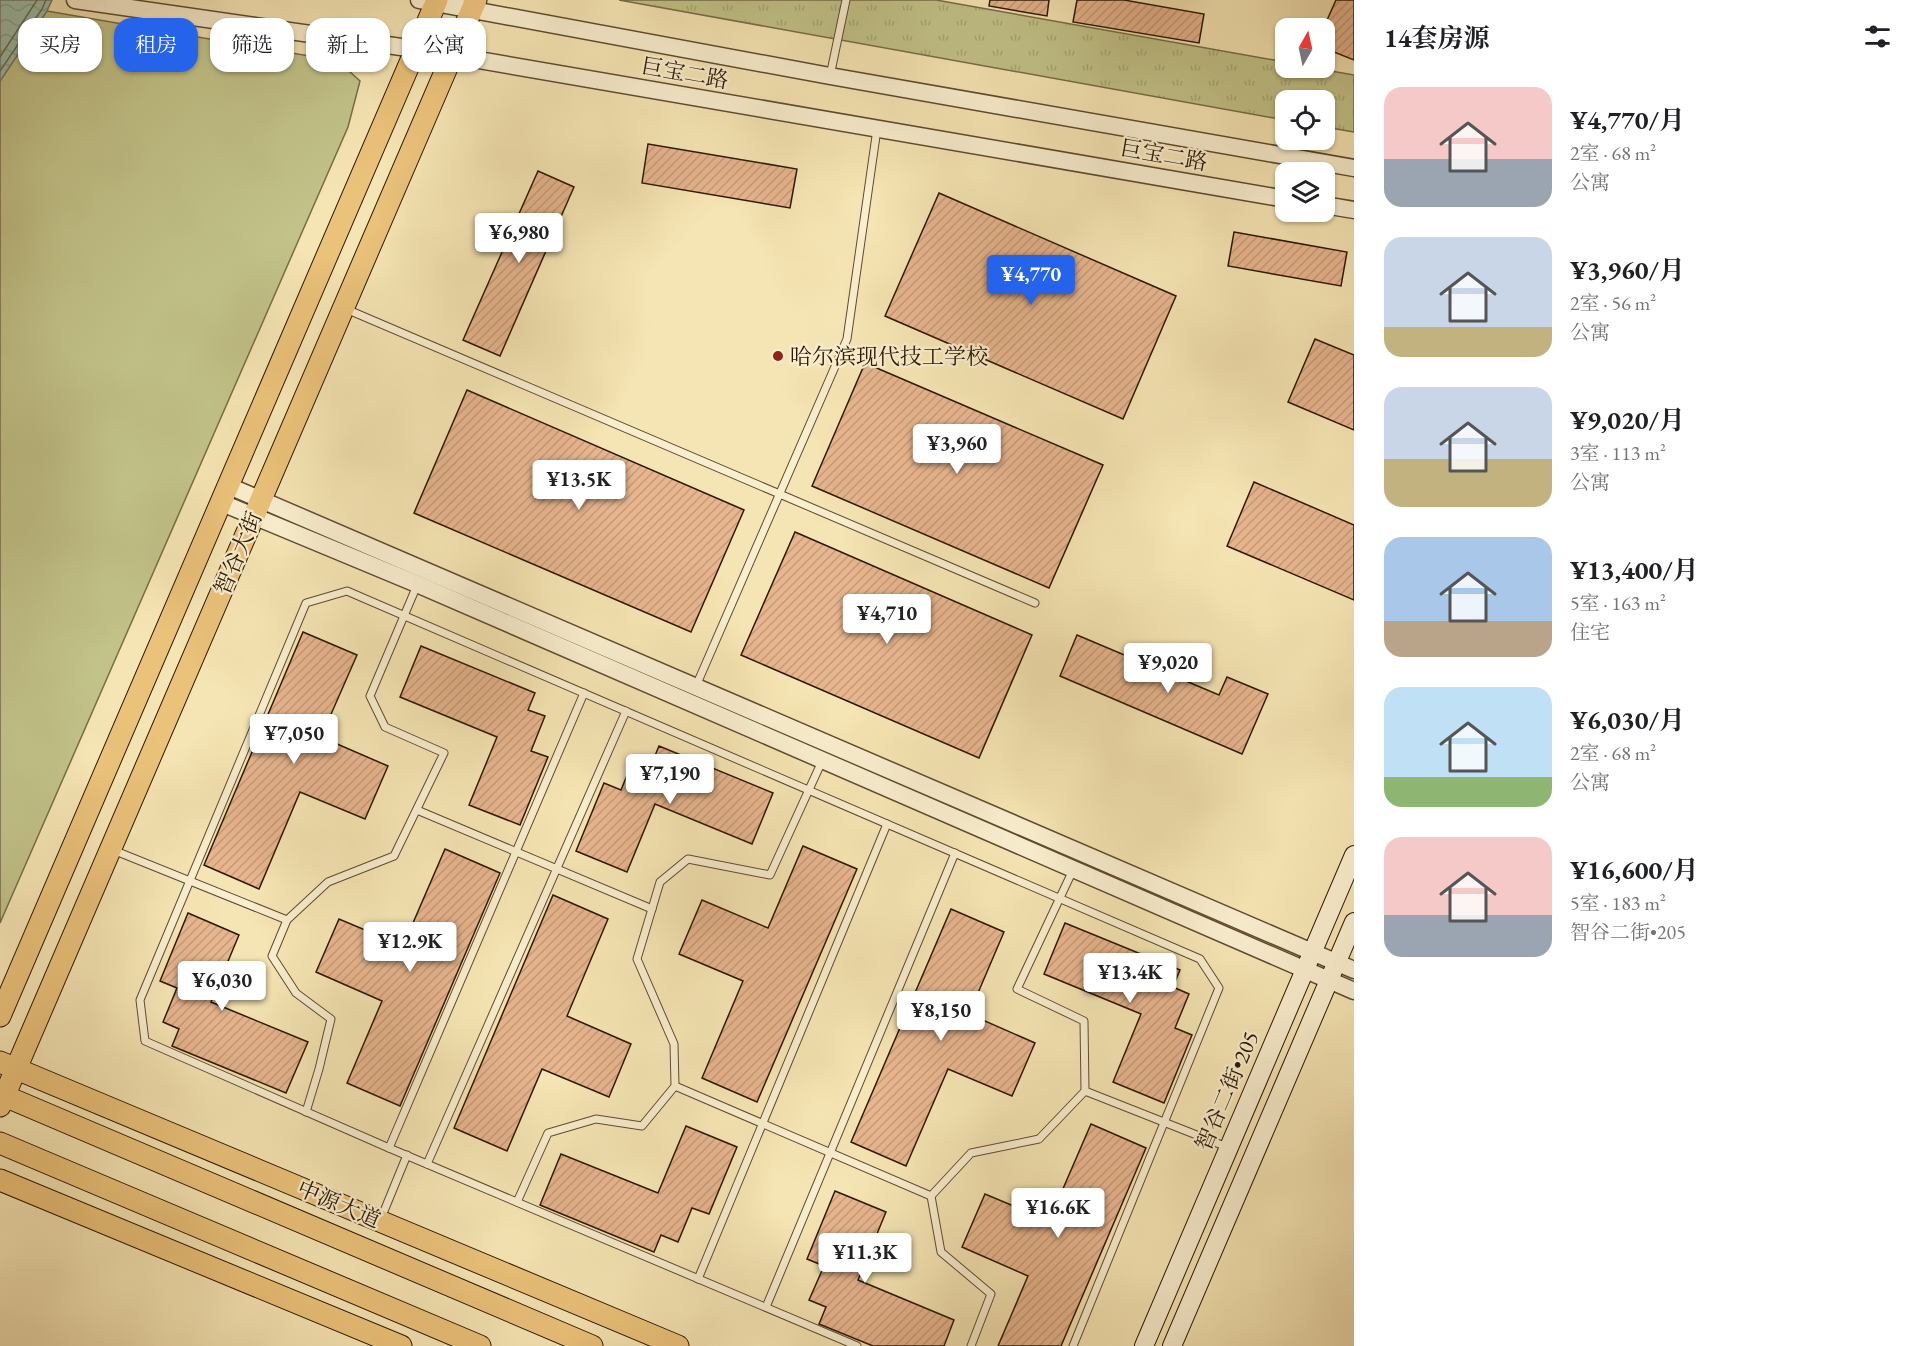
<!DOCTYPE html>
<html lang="zh">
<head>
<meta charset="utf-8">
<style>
	:root { --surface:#fff; --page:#f6f6f6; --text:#202124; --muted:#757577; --accent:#2563eb }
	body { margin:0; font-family:"EB Garamond","Noto Serif SC",serif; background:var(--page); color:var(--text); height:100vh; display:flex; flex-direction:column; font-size:22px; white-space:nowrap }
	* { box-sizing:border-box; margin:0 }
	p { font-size:20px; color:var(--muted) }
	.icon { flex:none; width:33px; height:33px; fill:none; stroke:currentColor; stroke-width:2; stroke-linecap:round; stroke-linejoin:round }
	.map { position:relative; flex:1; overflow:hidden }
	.sheet { display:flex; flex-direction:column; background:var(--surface); width:570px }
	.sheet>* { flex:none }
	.top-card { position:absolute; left:18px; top:18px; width:570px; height:54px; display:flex; gap:12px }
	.needle { width:39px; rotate:9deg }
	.tools { position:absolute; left:1275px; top:18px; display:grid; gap:12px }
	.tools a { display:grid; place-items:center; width:60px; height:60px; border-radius:12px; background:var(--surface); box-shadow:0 2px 4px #0004; font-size:30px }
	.price { position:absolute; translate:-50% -51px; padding:0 14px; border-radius:6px; background:#fff; color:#222; font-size:20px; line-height:39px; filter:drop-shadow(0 2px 3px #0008) }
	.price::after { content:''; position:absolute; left:50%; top:36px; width:18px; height:14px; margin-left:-9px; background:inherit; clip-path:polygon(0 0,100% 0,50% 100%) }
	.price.selected { background:var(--accent); color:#fff }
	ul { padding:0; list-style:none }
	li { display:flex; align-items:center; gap:18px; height:150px; padding:0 30px }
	li span { display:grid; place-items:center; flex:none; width:168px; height:120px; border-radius:18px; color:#555 }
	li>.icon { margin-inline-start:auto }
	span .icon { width:72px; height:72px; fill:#fffc; stroke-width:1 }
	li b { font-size:26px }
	h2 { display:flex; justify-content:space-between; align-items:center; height:72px; padding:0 30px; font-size:26px }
	.pill { padding:0 21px; border-radius:18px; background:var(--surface); box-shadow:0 2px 4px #0004; font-size:21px; line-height:54px }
	.pill.selected { background:var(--accent); color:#fff }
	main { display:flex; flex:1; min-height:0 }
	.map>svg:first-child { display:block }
</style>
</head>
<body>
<main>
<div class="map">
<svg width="1354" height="1346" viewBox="0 0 1354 1346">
	<defs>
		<pattern id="park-tufts" width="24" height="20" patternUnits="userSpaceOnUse" patternTransform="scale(1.5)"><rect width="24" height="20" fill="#c2c389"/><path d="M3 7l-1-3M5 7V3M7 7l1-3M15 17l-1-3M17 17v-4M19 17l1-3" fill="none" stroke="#a7a775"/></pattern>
		<pattern id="water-waves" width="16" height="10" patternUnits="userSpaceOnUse" patternTransform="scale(1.5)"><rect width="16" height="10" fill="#9dbfac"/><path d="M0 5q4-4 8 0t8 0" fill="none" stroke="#87a392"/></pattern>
		<pattern id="building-hatch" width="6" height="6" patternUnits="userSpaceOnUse" patternTransform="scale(1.5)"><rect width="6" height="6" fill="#e7b58e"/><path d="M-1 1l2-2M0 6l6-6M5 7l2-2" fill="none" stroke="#c69b79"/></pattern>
	</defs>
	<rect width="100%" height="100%" fill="#f6e5b4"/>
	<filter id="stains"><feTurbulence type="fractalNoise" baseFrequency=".00333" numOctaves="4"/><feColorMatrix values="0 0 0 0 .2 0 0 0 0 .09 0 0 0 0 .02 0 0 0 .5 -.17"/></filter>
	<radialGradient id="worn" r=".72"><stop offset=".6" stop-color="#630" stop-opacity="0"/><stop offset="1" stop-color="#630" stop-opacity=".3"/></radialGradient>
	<path fill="#c2c389" stroke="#776e46" stroke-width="1.5" d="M47,11L338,61L360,81L348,127L0,923V81Z"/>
	<path fill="url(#park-tufts)" stroke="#776e46" stroke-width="1.5" d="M619,0H936L1285,62L1286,68H1314L1354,75V132L1325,127L1324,100H1286L1285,120Z"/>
	<path fill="url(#water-waves)" stroke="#707c68" stroke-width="1.5" d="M0,0H52L47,11L0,81Z"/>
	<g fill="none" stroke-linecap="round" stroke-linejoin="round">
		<g stroke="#646c58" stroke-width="1.5">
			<path d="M0,57L37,0"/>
			<path d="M0,71L42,9L46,0"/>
		</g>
	</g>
	<g fill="url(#building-hatch)" stroke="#2c1803" stroke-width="1.5">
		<path d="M990,0H1049L1047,16L989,6Z"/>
		<path d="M1077,0H1124L1204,14L1199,43L1073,22Z"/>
		<path d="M1336,0H1354V60L1324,48V27Z"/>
		<path d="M648,144L797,169L790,208L642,183Z"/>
		<path d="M538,171L574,187L500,356L463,340Z"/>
		<path d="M939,193L1176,296L1123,419L885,316Z"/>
		<path d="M1234,232L1347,252L1341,286L1228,266Z"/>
		<path d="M1315,339L1354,355V430L1288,402Z"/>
		<path d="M865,363L1103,465L1049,588L812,486Z"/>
		<path d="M467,390L744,510L691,632L414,513Z"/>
		<path d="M1254,482L1354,525V600L1227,546Z"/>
		<path d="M795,532L1032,635L979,758L741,655Z"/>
		<path d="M303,632L357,655L321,737L388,766L365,819L300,792L259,889L204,865Z"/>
		<path d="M1077,635L1219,695L1227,677L1268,694L1242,754L1060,676Z"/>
		<path d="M421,646L535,693L528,710L545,716L531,751L548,757L520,825L469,805L497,737L400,697Z"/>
		<path d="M659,746L773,793L752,844L655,804L627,872L576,851L604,783L621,790L635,756L652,763Z"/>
		<path d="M803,846L857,869L757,1102L702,1078L743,981L679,954L702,900L768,928Z"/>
		<path d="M445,849L500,873L400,1106L347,1083L382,1001L316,972L339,919L403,946Z"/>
		<path d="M553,895L608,919L567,1016L631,1044L609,1097L542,1069L507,1151L454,1128Z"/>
		<path d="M951,909L1004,932L969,1014L1035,1043L1012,1096L948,1069L906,1166L851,1142Z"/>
		<path d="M188,913L239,935L211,1002L308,1042L286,1093L172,1046L179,1029L163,1022L177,988L160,981Z"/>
		<path d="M1065,923L1180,970L1173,987L1189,994L1175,1028L1192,1035L1164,1103L1113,1082L1141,1014L1044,974Z"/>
		<path d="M1091,1124L1146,1148L1061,1346H998L1028,1276L962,1247L985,1194L1049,1221Z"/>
		<path d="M686,1126L737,1147L709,1214L692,1208L678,1242L661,1235L654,1252L540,1205L561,1154L658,1193Z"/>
		<path d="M835,1191L886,1212L858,1280L954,1320L944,1346H873L819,1324L826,1307L809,1300L824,1266L807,1259Z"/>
	</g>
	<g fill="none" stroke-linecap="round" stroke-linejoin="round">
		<defs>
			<g id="service">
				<path d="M830,76L846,0"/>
				<path d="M346,309L1035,603"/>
				<path d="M696,686L847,339L877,129"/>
				<path d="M417,810L652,909"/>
				<path d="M113,850L287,920"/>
				<path d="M675,1086L931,1196"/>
				<path d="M1085,1091L1227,1147"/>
				<path d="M306,1112L319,1069L331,1019L296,993L272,956L287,920L328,882L394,856L444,753L385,727L370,696L418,583"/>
				<path d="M389,1148L584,693"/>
				<path d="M427,1164L626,711"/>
				<path d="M517,1202L548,1133L596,1119L642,1126L675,1086L674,1044L637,959L660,882L688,859L770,875L823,759"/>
				<path d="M382,1216L407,1155"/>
				<path d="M698,1279L887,824"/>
				<path d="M766,1307L955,853"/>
				<path d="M857,1346L389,1148L145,1041L140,1000L306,603L347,591L1200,959L1219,988L1073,1346"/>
				<path d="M971,1346L991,1294L941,1252L931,1196L971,1153L1039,1139L1085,1091L1084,1021L1017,989L1073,870"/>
			</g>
			<g id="tertiary">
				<path d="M75,0L415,49L1286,199"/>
				<path d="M419,0L830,76L1354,168"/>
				<path d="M1324,205L1354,210"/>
				<path d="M229,486L1354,970"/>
				<path d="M222,503L417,584L1354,991"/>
			</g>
			<g id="secondary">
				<path d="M1144,1346L1354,855"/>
				<path d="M1172,1346L1354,922"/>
			</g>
			<g id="primary">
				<path d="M0,1016L437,0"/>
				<path d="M0,1062L678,1346"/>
				<path d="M0,1094L592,1346"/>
				<path d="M0,1106L476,0"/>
				<path d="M0,1143L480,1346"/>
				<path d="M0,1180L401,1346"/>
			</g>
		</defs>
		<use href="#service" stroke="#5e4b2f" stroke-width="9"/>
		<use href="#tertiary" stroke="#5e4b2f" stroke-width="19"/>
		<use href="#secondary" stroke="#2c1803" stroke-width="20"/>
		<use href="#primary" stroke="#2c1803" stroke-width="23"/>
		<use href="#service" stroke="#f9eece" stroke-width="7"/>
		<use href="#tertiary" stroke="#f9eece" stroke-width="16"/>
		<use href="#secondary" stroke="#f9eece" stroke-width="18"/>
		<use href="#primary" stroke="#ebc27a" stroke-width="21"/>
	</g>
	<circle fill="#8f2418" stroke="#f9eece" stroke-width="2" cx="778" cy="356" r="6"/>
	<g text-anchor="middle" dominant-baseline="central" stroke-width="4.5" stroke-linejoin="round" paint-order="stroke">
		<g font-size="22" fill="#2c1803" stroke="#f9eece">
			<text transform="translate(685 73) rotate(10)">巨宝二路</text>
			<text transform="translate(1164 155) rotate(10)">巨宝二路</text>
			<text transform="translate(238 553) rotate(-67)">智谷大街</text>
			<text transform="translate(1227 1091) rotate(-67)">智谷二街•205</text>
			<text transform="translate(339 1204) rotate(23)">中源大道</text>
		</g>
		<g font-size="22" fill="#2c1803" stroke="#f9eece" text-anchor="start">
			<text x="790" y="356">哈尔滨现代技工学校</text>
		</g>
	</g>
	<rect width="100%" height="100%" filter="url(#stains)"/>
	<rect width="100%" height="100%" fill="url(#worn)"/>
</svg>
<div class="tools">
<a><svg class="needle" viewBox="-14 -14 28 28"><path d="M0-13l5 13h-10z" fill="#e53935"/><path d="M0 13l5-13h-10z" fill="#757577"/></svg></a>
<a><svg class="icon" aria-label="locate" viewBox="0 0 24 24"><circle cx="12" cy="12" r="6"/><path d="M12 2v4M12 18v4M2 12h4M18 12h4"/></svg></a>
<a><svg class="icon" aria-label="layers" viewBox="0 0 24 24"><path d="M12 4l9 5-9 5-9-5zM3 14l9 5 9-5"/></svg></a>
</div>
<b class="price" style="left:519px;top:264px">¥6,980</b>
<b class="price selected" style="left:1031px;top:306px">¥4,770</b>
<b class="price" style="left:957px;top:475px">¥3,960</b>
<b class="price" style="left:579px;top:511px">¥13.5K</b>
<b class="price" style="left:887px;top:645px">¥4,710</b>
<b class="price" style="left:1168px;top:694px">¥9,020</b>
<b class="price" style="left:294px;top:765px">¥7,050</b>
<b class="price" style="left:670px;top:805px">¥7,190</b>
<b class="price" style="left:410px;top:973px">¥12.9K</b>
<b class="price" style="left:1130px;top:1004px">¥13.4K</b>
<b class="price" style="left:222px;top:1012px">¥6,030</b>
<b class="price" style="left:941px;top:1042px">¥8,150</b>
<b class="price" style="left:1058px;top:1239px">¥16.6K</b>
<b class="price" style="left:865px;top:1284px">¥11.3K</b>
<div class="top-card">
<a class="pill">买房</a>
<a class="pill selected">租房</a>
<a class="pill">筛选</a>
<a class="pill">新上</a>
<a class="pill">公寓</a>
</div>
</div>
<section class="sheet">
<h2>14套房源<svg class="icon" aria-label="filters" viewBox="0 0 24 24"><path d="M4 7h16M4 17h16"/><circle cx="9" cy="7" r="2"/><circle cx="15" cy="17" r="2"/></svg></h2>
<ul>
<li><span style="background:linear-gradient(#f6c9c9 60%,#9aa5b1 0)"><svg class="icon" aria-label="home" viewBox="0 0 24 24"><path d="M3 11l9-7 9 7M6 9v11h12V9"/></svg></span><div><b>¥4,770/月</b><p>2室 · 68 m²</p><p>公寓</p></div></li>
<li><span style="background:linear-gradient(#c9d6e8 75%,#c2b280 0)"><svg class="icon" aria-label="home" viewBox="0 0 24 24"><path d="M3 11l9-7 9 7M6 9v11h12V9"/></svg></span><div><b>¥3,960/月</b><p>2室 · 56 m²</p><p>公寓</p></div></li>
<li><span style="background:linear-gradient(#c9d6e8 60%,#c2b280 0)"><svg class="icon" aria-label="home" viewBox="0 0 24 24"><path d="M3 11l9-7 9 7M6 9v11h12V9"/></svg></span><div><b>¥9,020/月</b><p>3室 · 113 m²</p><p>公寓</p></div></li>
<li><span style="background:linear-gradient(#a9c7e8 70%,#b9a48a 0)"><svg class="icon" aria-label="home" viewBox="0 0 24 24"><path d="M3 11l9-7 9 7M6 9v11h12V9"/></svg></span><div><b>¥13,400/月</b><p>5室 · 163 m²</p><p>住宅</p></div></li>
<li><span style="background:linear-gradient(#bfe0f5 75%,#8fb573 0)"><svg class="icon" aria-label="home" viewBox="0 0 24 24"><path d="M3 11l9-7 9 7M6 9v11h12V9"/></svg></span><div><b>¥6,030/月</b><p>2室 · 68 m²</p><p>公寓</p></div></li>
<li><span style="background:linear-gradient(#f6c9c9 65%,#9aa5b1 0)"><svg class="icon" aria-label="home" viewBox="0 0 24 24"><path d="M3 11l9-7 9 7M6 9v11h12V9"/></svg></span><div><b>¥16,600/月</b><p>5室 · 183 m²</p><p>智谷二街•205</p></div></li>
</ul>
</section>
</main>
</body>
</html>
